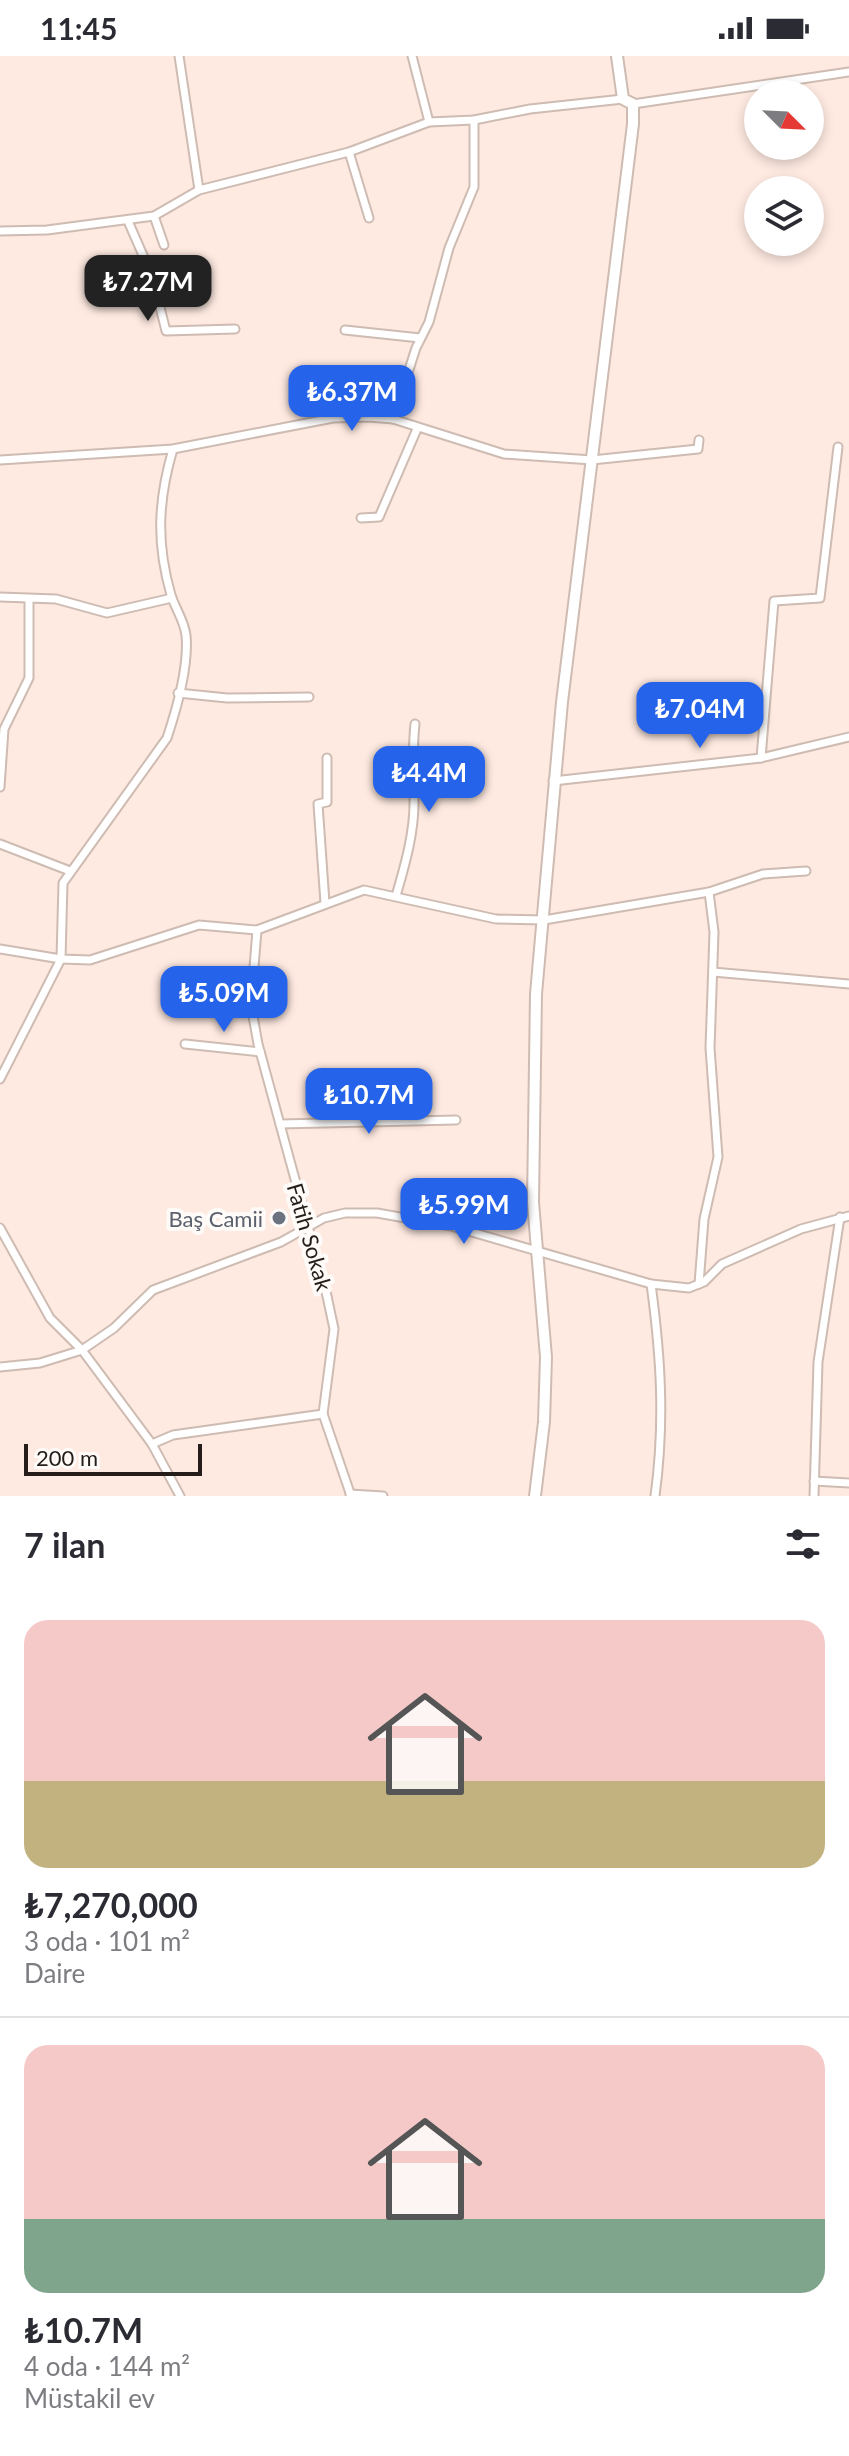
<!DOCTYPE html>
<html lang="tr">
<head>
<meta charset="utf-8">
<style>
	:root { --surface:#fff; --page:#f2f2f3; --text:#2b2b33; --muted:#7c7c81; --line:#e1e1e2; --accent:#2563eb }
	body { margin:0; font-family:Lato,sans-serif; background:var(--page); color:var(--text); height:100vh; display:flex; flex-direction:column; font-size:30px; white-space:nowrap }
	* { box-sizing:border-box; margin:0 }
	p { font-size:26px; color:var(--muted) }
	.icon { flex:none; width:44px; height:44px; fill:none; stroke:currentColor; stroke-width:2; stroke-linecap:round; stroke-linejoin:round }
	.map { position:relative; height:1440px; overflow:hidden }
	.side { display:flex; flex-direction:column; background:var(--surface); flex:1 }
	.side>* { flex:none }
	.needle { width:52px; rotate:114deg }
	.buttons { position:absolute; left:744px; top:24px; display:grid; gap:16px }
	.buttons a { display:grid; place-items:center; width:80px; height:80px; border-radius:50%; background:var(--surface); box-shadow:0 4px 12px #0003; font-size:40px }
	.scale { position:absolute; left:24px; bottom:20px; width:178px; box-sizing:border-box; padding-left:8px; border:4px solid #241d19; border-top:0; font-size:22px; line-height:28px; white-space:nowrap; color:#241d19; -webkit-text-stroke:6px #fffbf9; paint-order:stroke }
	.price { position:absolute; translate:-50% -68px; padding:0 18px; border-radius:16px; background:var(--accent); color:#fff; font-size:26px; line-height:52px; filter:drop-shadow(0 2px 4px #0008) }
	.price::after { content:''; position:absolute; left:50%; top:48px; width:24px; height:18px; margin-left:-12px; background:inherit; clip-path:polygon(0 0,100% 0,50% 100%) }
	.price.on { background:#222; color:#fff }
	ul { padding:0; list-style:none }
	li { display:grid; align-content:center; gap:16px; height:424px; padding:0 24px }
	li+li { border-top:2px solid var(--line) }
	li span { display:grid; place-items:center; height:248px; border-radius:24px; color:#555 }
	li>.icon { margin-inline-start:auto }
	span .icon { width:144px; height:144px; fill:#fffc; stroke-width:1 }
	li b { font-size:34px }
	h2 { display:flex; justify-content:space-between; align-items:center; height:96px; padding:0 24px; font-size:34px }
	.status { display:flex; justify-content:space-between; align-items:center; height:56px; padding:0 40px; background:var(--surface); direction:ltr }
	.status svg { height:22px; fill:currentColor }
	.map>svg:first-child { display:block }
</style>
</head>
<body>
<div class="status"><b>11:45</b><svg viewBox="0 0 49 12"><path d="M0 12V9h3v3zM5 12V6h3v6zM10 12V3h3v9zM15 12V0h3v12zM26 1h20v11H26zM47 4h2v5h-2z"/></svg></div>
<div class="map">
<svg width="849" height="1440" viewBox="0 0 849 1440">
	<rect width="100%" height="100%" fill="#feeae1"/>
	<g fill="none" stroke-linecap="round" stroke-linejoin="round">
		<defs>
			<g id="street">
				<path d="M179,0L199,134"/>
				<path d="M412,0L429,66"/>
				<path d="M633,48L849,16"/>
				<path d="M349,96L369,162"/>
				<path d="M154,160L164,189"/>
				<path d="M128,165L152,220L166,275L235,273"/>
				<path d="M0,175L47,174L154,160L199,134L349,96L429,66L474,64L530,53L623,43"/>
				<path d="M345,274L420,282"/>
				<path d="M393,363L416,292L429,266L449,192L474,131V64"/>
				<path d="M0,404L173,393L333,362L369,361L393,363L504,398L592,404L698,393L699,384"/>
				<path d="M361,462L379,461L417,373"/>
				<path d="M0,541L56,543L107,557L172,542"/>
				<path d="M178,637L227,642L309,641"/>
				<path d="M761,702L774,545L820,542L838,391"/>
				<path d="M553,725L761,702L849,681"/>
				<path d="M0,731L4,673L29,622V544"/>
				<path d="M0,788L70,815"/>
				<path d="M396,840C405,809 415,775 414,742C414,717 412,694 415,668"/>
				<path d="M325,847L318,748L327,746V702"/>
				<path d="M257,874L251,949L258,988L327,1240L334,1273L323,1358L351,1440"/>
				<path d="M0,893L61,903L90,904L199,869L257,874L364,834L496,863L544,864L709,836L763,818L806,815"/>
				<path d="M713,916L849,928"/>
				<path d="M185,988L260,996"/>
				<path d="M0,1023L61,903L63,827L167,682C177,652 189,611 186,579C184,564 175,552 171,539C156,487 158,444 173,393"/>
				<path d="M280,1068L456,1064"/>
				<path d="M0,1172L50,1262L82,1294L114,1272L153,1234L281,1186L324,1162L345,1157H377L451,1170L651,1228L689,1232L704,1226L722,1208L801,1173L849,1160"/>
				<path d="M651,1228C661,1302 665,1366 655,1440"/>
				<path d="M699,1228L704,1163L718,1101L710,992L714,876L709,836"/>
				<path d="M0,1311L40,1307L82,1294L152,1388L180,1440"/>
				<path d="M152,1388L173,1379L323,1358"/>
				<path d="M814,1425L849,1427"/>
				<path d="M350,1438L383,1440"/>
				<path d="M814,1440L818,1306L840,1161"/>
			</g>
			<path id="secondary" d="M535,1440L544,1366L546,1301L533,1146L536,938L562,646L633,68V48L623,43L617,0"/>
		</defs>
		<use href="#street" stroke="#cebbb2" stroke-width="11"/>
		<use href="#secondary" stroke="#cebbb2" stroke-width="14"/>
		<use href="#street" stroke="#fff" stroke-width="7"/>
		<use href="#secondary" stroke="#fff" stroke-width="10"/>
	</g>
	<circle fill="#6b7280" stroke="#fffbf9" stroke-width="3" cx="279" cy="1162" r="8"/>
	<g text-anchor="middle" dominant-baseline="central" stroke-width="8" stroke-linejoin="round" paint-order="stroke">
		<g font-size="22" fill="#5b616d" stroke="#fffbf9" text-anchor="end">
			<text x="263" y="1162">Baş Camii</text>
		</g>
		<g font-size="22" fill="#241d19" stroke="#fffbf9">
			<text transform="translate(310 1181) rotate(74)">Fatih Sokak</text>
		</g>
	</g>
</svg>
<div class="buttons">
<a><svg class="needle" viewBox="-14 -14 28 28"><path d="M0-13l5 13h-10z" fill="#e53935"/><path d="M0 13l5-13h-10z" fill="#7c7c81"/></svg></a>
<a><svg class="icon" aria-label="layers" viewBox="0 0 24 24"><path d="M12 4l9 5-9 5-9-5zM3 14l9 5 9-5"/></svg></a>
</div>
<div class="scale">200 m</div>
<b class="price on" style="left:148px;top:267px">₺7.27M</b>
<b class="price" style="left:352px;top:377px">₺6.37M</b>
<b class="price" style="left:700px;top:694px">₺7.04M</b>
<b class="price" style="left:429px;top:758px">₺4.4M</b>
<b class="price" style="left:224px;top:978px">₺5.09M</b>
<b class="price" style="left:369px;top:1080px">₺10.7M</b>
<b class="price" style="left:464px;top:1190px">₺5.99M</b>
</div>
<section class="side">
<h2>7 ilan<svg class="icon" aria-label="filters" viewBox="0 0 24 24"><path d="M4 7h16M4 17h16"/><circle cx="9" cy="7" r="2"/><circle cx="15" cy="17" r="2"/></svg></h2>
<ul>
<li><span style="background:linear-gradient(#f6c9c9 65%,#c2b280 0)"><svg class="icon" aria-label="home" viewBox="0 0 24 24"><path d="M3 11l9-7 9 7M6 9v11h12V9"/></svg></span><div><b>₺7,270,000</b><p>3 oda · 101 m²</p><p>Daire</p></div></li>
<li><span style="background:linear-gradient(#f6c9c9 70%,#7fa58c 0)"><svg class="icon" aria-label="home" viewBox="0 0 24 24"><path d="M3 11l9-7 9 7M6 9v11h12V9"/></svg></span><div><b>₺10.7M</b><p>4 oda · 144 m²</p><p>Müstakil ev</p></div></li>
</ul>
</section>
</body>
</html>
